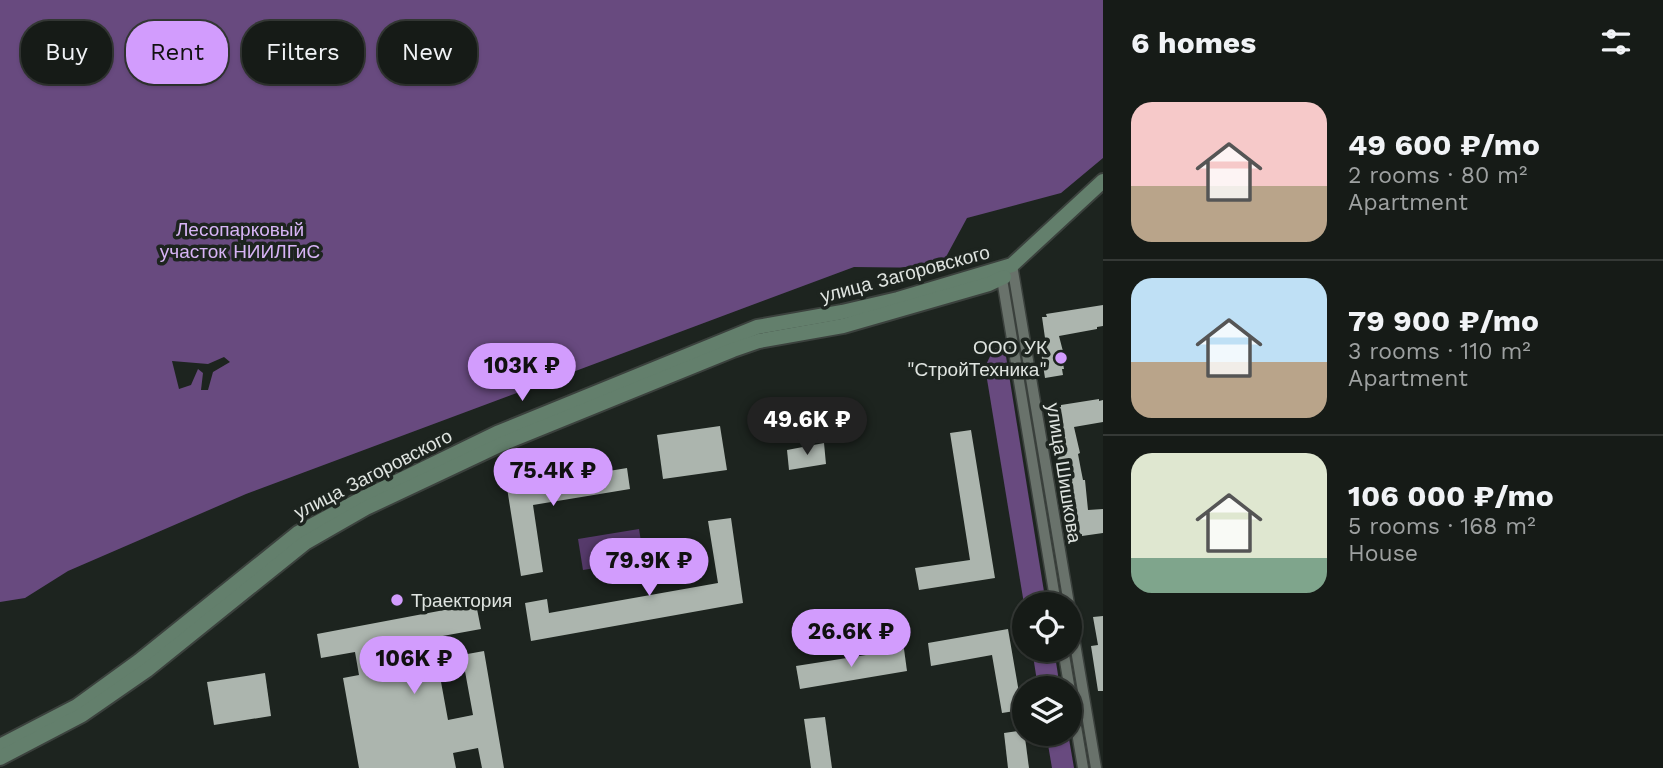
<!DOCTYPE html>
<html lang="en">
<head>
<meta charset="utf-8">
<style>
	:root { --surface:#161b17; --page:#232824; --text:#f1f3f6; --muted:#9ea1a1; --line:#353936; --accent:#d29cfd }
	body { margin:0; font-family:"Work Sans",sans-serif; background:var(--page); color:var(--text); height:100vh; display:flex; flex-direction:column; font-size:26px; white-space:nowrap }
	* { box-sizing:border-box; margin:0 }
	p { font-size:23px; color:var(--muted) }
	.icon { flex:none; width:38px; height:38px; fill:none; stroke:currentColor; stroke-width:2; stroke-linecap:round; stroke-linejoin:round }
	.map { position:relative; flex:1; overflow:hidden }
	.sheet { display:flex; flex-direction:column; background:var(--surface); width:560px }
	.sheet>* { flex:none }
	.top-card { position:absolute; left:21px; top:21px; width:665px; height:63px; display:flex; gap:14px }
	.tools { position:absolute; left:1012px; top:592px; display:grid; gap:14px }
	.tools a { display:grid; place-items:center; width:70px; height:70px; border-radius:50%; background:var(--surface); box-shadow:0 2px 5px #0004,0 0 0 2px var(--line); font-size:35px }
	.price { position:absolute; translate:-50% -60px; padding:0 16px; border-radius:24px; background:var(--accent); color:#111; font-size:23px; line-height:46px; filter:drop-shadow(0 2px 4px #0008) }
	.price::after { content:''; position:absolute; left:50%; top:42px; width:21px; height:16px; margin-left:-10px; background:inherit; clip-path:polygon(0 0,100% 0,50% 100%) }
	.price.on { background:#222; color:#fff }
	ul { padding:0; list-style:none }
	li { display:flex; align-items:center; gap:21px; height:175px; padding:0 28px }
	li+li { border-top:2px solid var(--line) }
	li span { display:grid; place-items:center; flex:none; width:196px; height:140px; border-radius:21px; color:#555 }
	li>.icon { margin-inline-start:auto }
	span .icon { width:84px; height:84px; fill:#fffc; stroke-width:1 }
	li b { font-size:30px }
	h2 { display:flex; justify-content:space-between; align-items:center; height:84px; padding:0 28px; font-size:30px }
	.tag { padding:0 24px; border-radius:28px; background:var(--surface); box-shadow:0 2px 5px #0004,0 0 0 2px var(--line); font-size:24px; line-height:63px }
	.tag.on { background:var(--accent); color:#111 }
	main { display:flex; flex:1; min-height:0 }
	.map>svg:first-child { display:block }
</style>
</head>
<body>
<main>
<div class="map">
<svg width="1103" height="768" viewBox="0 0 1103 768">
	<rect width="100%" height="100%" fill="#1d241f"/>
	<path fill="#563a6b" d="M639,529L644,560L583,570L578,539Z"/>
	<g fill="#684a7f" fill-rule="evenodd">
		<path d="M0,0H1103V158L1061,193L967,218L940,268L854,267L246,494L68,571L25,598L0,602ZM224,357L230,362L213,372L208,390H201L203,373L198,369L191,385L179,389L172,361L208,364Z"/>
		<path d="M1004,344L1046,604H1024L985,367L993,350Z"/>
		<path d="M1032,649H1054L1060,688H1038Z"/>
		<path d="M1046,733H1068L1074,768H1052Z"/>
	</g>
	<g fill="#acb5ae">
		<path d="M1103,305V326L1097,327V329L1059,336L1066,363H1063L1064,369H1062L1063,375L1045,378L1040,346L1046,345L1042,317H1047L1046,314Z"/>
		<path d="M1099,399V401L1103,400V422L1074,427L1080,453L1078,454L1081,470L1083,480H1085L1088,510L1103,509V533L1082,536V534L1078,535L1073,507L1068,508V503L1065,504L1054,437L1061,436L1056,408L1061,407V405Z"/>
		<path d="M720,426L727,470L663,479L657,435Z"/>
		<path d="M971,430L995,578L919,590L915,568L970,560L950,433Z"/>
		<path d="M824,443L826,464L789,470L787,450Z"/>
		<path d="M627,468L630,489L533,505L543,572L521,576L507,488Z"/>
		<path d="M731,518L743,603L531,641L525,603L547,599L549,613L718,583L708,521Z"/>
		<path d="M476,604L481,629L388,646L392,669L437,660L448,720L473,715L462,655L484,651L504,768H482L478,748L453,753L456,768H359L343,678L359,675L355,652L321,658L317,634Z"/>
		<path d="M1103,616V691H1098L1091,646L1098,645L1093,617Z"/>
		<path d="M1008,629L1022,710L1002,713L992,655L931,666L928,643Z"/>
		<path d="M904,649L907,671L800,689L796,666Z"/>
		<path d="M265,673L271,716L214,725L207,682Z"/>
		<path d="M825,717L832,768H811L804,719Z"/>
		<path d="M1024,730L1029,768H1008L1004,733Z"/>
	</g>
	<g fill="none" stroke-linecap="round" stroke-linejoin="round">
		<defs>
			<g id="street">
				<path d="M1012,265L1069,604"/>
				<path d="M1001,273L1056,604"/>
				<path d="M1069,608L1096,768"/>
				<path d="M1063,649L1083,768"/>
			</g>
			<g id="secondary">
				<path d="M0,746L77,706L139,661L298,533L363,498L497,433L757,327L842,312L898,299L1012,265L1103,181"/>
				<path d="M0,758L82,715L147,670L305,543L366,508L502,444L733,350L759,341L843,326L989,284L1004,277"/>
			</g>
		</defs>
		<use href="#street" stroke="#3b413d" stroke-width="13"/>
		<use href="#secondary" stroke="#3b413d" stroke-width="18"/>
		<use href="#street" stroke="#69726b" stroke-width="10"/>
		<use href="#secondary" stroke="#637f6c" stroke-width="14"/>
	</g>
	<g fill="#d29cfd" stroke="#1d241f" stroke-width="2.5">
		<circle cx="1061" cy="358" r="7"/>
		<circle cx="397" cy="600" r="7"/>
	</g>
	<g text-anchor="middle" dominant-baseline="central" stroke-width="7" stroke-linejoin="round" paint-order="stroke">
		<g font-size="19" fill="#d7b4f5" stroke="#1d241f">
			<text x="240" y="229">Лесопарковый<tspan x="240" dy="22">участок НИИЛГиС</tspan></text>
		</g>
		<g font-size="19" fill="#dfe4e0" stroke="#1d241f">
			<text transform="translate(905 274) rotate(-15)">улица Загоровского</text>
			<text transform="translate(1064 473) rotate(81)">улица Шишкова</text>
			<text transform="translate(373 474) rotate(-27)">улица Загоровского</text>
		</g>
		<g font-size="19" fill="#dfe4e0" stroke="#1d241f" text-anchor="end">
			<text x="1047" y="347">ООО УК<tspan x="1047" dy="22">"СтройТехника"</tspan></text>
			<text x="411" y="600" text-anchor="start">Траектория</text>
		</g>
	</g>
</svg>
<div class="tools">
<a><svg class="icon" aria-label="locate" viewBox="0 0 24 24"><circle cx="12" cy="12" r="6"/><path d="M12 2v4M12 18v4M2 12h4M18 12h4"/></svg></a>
<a><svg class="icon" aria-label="layers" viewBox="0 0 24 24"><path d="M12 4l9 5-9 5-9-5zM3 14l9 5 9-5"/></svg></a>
</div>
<b class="price" style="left:522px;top:403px">103K ₽</b>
<b class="price on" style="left:807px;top:457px">49.6K ₽</b>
<b class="price" style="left:553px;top:508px">75.4K ₽</b>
<b class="price" style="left:649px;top:598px">79.9K ₽</b>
<b class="price" style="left:851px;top:669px">26.6K ₽</b>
<b class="price" style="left:414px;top:696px">106K ₽</b>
<div class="top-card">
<a class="tag">Buy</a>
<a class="tag on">Rent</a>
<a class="tag">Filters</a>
<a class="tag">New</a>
</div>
</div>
<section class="sheet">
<h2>6 homes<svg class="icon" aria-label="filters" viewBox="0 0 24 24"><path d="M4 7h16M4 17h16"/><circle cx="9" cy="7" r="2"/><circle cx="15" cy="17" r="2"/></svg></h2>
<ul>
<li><span style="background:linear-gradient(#f6c9c9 60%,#b9a48a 0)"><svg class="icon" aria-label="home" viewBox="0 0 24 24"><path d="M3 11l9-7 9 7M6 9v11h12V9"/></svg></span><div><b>49 600 ₽/mo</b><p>2 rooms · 80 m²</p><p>Apartment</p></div></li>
<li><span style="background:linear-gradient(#bfe0f5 60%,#b9a48a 0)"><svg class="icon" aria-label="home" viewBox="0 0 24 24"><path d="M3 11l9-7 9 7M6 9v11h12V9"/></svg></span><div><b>79 900 ₽/mo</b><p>3 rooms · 110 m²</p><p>Apartment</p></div></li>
<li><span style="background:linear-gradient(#dfe7d0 75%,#7fa58c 0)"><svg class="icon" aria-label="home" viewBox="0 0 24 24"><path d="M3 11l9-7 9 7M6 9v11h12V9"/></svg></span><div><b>106 000 ₽/mo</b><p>5 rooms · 168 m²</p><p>House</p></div></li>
</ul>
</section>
</main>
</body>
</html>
